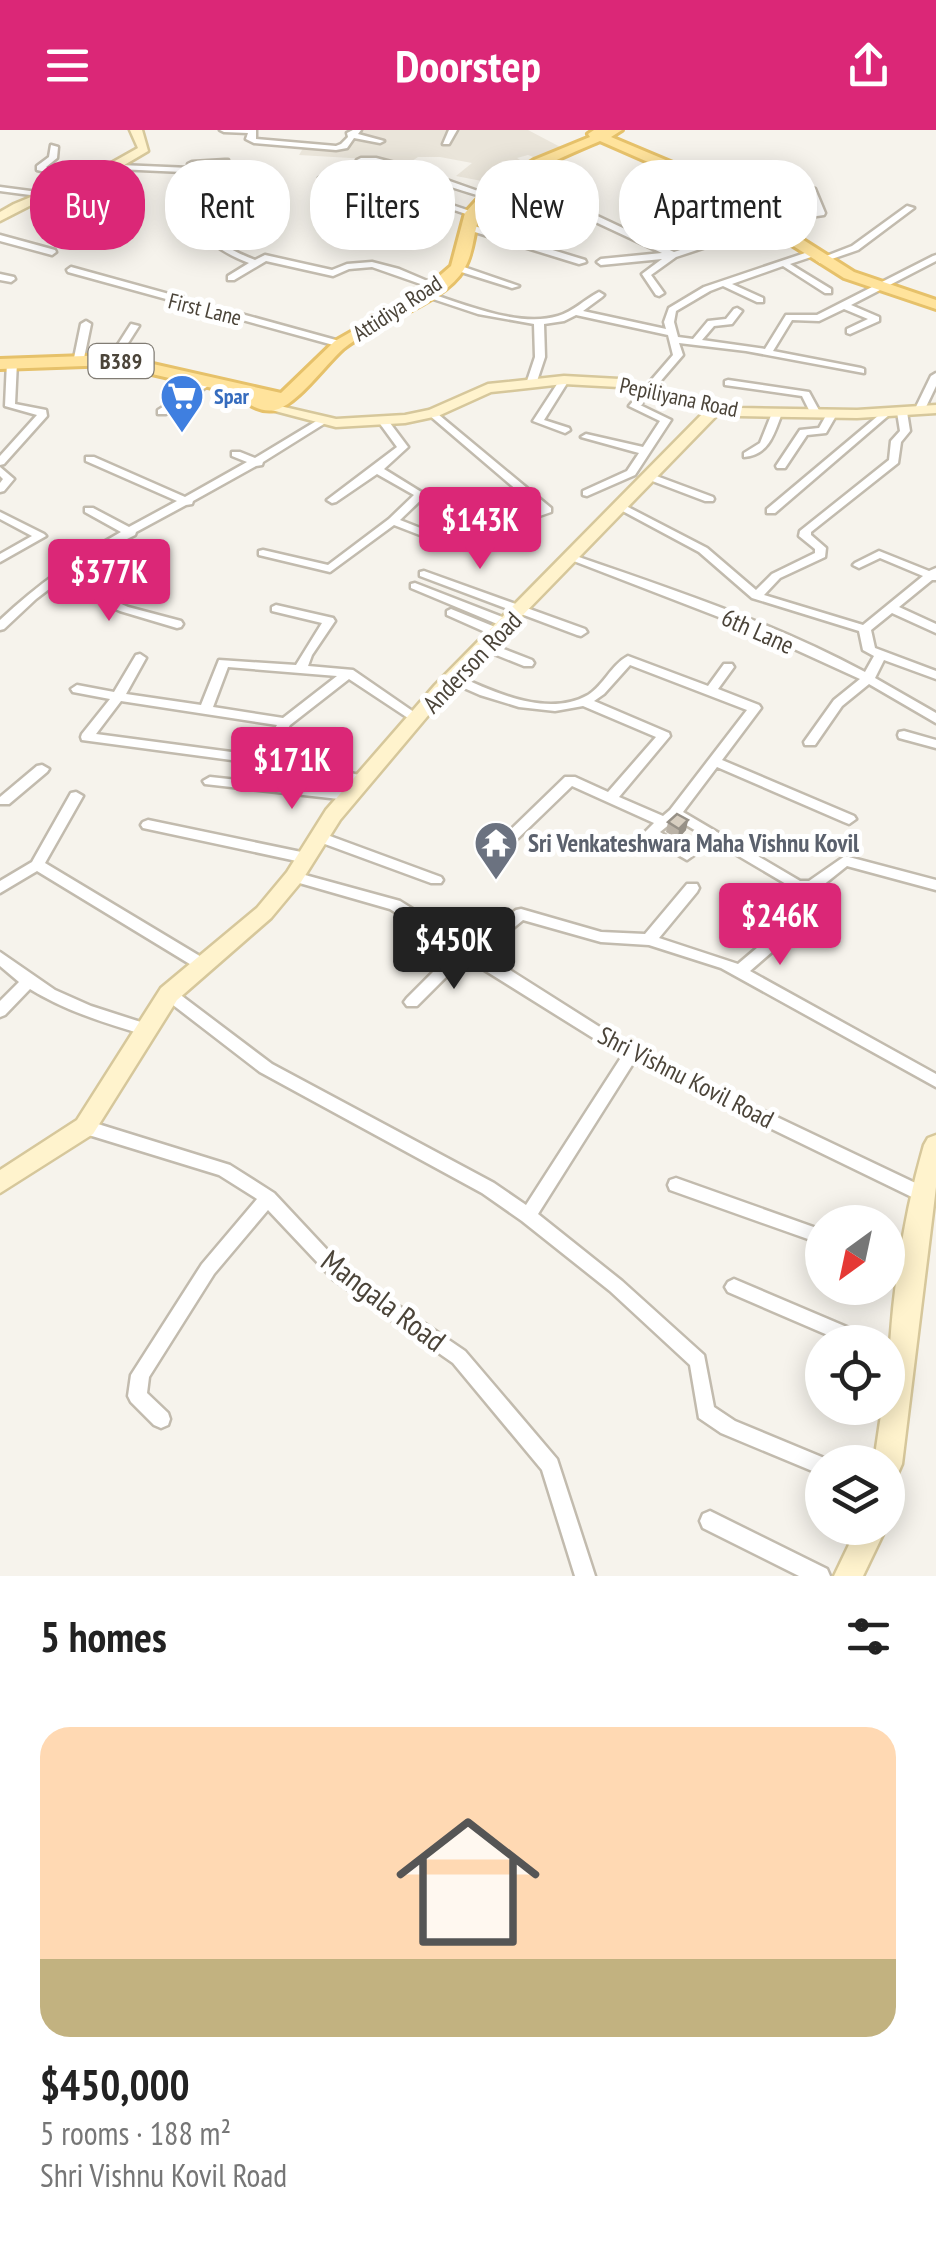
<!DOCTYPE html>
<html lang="en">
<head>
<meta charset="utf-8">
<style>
	:root { --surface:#fff; --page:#f6f6f6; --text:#222; --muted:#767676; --line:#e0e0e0; --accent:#db2777 }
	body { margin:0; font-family:"PT Sans Narrow",sans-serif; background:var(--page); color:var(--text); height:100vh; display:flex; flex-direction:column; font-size:38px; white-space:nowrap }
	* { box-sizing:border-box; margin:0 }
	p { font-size:32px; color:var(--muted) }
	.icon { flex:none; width:55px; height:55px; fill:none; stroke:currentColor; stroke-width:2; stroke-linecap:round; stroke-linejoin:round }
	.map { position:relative; height:1446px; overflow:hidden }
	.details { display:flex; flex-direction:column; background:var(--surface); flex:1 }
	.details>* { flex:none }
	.banner { position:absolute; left:30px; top:30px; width:878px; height:90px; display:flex; gap:20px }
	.needle { width:65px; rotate:213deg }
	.buttons { position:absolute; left:805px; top:1075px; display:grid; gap:20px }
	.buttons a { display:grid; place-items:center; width:100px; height:100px; border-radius:50%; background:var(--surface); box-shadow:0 5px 25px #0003; font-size:50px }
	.price { position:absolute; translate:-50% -85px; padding:0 22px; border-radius:10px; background:var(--accent); color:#fff; font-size:32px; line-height:65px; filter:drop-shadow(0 2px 5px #0008) }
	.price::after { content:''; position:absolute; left:50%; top:60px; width:30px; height:22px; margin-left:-15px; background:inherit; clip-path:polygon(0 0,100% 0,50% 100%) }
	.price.current { background:#222; color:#fff }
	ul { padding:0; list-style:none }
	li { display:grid; align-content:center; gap:20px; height:530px; padding:0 40px }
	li+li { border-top:2px solid var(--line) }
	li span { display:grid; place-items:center; height:310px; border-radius:30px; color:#555 }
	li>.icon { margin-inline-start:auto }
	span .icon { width:180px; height:180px; fill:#fffc; stroke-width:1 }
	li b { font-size:42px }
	h2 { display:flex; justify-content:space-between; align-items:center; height:120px; padding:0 40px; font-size:42px }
	.tag { padding:0 35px; border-radius:40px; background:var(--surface); box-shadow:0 5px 25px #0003; font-size:35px; line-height:90px }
	.tag.current { background:var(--accent); color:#fff }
	header { display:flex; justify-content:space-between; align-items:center; height:130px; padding:0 40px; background:var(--accent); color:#fff; font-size:45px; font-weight:600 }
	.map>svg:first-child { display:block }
</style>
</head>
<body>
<header><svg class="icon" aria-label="menu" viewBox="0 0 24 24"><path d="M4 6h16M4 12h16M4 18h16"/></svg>Doorstep<svg class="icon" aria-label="share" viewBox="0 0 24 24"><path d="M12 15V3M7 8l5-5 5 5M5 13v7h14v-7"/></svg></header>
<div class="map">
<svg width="936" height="1446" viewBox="0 0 936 1446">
	<rect width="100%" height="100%" fill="#f6f3ec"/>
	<path fill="#eae5da" d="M357,0H528L568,21L544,31L528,25L517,28L531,37L502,55L456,46L472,33L440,27H418L403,37L385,30L299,25L305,15L344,16Z"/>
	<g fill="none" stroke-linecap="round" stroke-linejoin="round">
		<defs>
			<g id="street">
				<path d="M220,0H256V9L336,16L341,14L348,7L347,3L353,0H361L358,4L384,11L380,13L354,8L347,18L336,20L254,13L246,9L248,3L224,2Z"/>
				<path d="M449,0H457L449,14H443Z"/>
				<path d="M51,15L58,17L57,28L46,37L84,47V51L37,40V36L49,27Z"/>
				<path d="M361,28H376L410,37L492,66L488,68C442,56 406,38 358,32L357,30Z"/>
				<path d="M225,30H228V34L192,36L188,34L192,32Z"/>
				<path d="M120,35L190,38L196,61L272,56V60H269L197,66C206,105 219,116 255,130L265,125L332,140L347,134L372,132L399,139L439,156L432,158L372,137L349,139L333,146L266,131L234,150H228V146L249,133C197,113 195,93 183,42L117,39L116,37Z"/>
				<path d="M323,46L413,62L476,83L472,86L412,66L320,50L319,48Z"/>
				<path d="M507,47L582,69L593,84L674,122L762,94L769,96L676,127L651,145L664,163L659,166L656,165L642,144L662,129L601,135L597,132L601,129L662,123L587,88L576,73L507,51Z"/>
				<path d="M0,57L38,62L42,64L38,66L0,61Z"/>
				<path d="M808,57L815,59L825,83L824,85L759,94L755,91L759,88L816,81Z"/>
				<path d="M907,76L914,78L858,120L820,133L816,130L852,116Z"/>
				<path d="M743,79H746V83C721,90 693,104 668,97L672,94L694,93Z"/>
				<path d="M468,94L585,130L586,132L579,134L465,99L464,97Z"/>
				<path d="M0,105L55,120L56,122L52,125L0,111Z"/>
				<path d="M811,121L814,122V126L790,134L831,159V163H825L783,136L732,154L763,168V172H757L723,156L710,161L676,181L674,192L678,207L693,209L708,191L726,189L734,179L737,178L742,181L732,194L714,196L702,210L765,219L786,185H817L933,126L936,125V131L851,175L879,187V191L850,204L847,203V199L868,189L844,179L819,191L792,190L773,221L861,238L864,239V243L746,221L679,213L683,225L640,275L671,290L635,345L587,366L583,365V361L627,341L639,323L581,307L586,304L643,317L660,291L629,276L673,225L668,205L576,185L564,191L544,194L545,227L537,251L532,254L527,251L535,227L534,194L478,184L421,165L426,162C464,174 519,198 558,186C573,182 585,169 599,162L604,165L602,167L583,181L666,199L664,192L669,178L704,157Z"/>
				<path d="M455,136H461L519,156L512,158L455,140Z"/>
				<path d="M71,137L343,212L345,214L337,216L68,142L67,140Z"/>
				<path d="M0,144L14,147L15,149L11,152L0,150Z"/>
				<path d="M86,191L91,194L84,228L79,231L74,228L81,194Z"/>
				<path d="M131,194L139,196L116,232H110L108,230Z"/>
				<path d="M12,229L17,232L15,274L46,280L47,286L4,334L0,335V326L37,285L5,276L7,232Z"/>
				<path d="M936,243V256L924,281L915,283L914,281L931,246Z"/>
				<path d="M564,247L569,250L544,290L569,298L570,300L565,303L533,291L561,248Z"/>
				<path d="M209,248L217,250L166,284H158V280Z"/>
				<path d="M728,250L809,262L821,284L812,286L802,266L725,255V251Z"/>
				<path d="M902,279L907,282L910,301L901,312L898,333L811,402V405L826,418L825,427L780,448L764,465L863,495L923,446L880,428L859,438L853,435L855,433L879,421L929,441L936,438V450H932L899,477L936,494V503L892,483L871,500L875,518L936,541V549L884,530L875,548L936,583V593L869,554L842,576L815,615H805L804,612L834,570L860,549L755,501L566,428L572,425L576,426C674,460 774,493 865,542L874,526L863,520L859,501L752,468L699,422L617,378L618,376H626L707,418L756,460L772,444L815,423V419L799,406L800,401L889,330L891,311L900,301L897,282Z"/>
				<path d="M433,280L551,378V382L505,398H497V394L539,379L429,285L428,283Z"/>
				<path d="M777,280L782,283C774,304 769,325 744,327V323L760,313L772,283Z"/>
				<path d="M885,280L890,283L889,285L775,383H767V379Z"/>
				<path d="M832,281L837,284L826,303L807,305L785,338H777L776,336L800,300L819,298L828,282Z"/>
				<path d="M323,287L328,290L327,292L263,332L262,335L256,336L193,371L192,374L186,375L136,402L135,405L115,415L64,448L128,477L181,491L183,494L181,497L177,498L120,481L57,453L36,469L4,499L0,500V490C37,455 77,427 121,402L85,382V378H93L129,397L177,371L86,331V327H94L185,367L247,332L232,326V322H240L255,328Z"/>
				<path d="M383,288L387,289L408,317L384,339L426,365L400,390L433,403V407H425L394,395L330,442L259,425V421L263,420L328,435L389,389L414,365L377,344L336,372L332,373L327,370L397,317L378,291Z"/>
				<path d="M0,337L14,349L4,361L0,362V353L3,349L0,346Z"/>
				<path d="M651,344L713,367L714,369L713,371H705L647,349L646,347Z"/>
				<path d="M0,382L44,404L46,406L0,432V424L32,406L0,389Z"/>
				<path d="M424,441L585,499L587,502L581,506L577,505L420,446V442Z"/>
				<path d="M415,453L510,490L512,493L506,497L502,496L411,458V454Z"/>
				<path d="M276,475L333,488L335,491L312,525L308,536L353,540L424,589L418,593L414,592L349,549L290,595L273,624L367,647L369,650L367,653L362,654L265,630L254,633L82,610L81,607L82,604L110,569L73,562L71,559L77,555L114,562L136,525L140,524L146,528L126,564L201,575L219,530L296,535L322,493L272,481V477ZM228,537L337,546L283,588L213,577ZM121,571L277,595L260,623L254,625L96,604Z"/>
				<path d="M451,479L500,499L502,502L496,506L492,505L447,485V481Z"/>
				<path d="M483,511L532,530L534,533L532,536H524L479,518L477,515L479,512Z"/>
				<path d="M628,526L708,556L724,534H732L734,537L718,559L759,575L761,578L722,630L854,686L856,689L849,694L844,692L717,637L683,682L800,751H809L845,726L936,750V760L847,736L817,760L798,761L676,689L660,702L692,722L694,725L687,730L646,706L644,703L654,693L572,656L510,716H500L498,713L500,710L565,647H575L608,662L656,607L583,576L555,581L519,577L480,565L448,551L446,548L448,545H456C494,562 547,588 588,565C604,555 611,535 628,526ZM630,535L747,580L670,680L663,686L619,667L670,606L669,603L594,571L604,564Z"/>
				<path d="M904,601L936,610V618L899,608L898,605L899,602Z"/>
				<path d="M42,635L49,639L47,642L9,674H0V667L37,636Z"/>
				<path d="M210,647L348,662L355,666L348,670L205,654L203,651Z"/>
				<path d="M76,662L83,666L45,733L208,831L210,835L208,839H198L37,741L0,763V751L32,732L71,663Z"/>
				<path d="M148,690L306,723L313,728L306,733L143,698L141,695L143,692Z"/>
				<path d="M319,702L441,747L443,750L441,753H431L314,710L312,707Z"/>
				<path d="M294,742L400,771L472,816L516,780L521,779L601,802L645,804L687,754H697L699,758L697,762L659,808L738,834L778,800H788L790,804L788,808L750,841L936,944V957L721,838L649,815L601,812L523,790L483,823L636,920L928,1059L930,1064L928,1069L922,1071L916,1069L634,932L538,1084L622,1151L704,1225L714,1277L735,1291L829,1330L830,1332H822V1345L721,1303L699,1288L690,1235L610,1161L522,1091L482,1063L260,942L164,868L162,864L164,860H174L272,934L494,1053L526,1075L622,926L465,828L417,876H407L404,872L407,868L455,820L390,779L289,750L287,747L289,744Z"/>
				<path d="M0,822L55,860L91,876L150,895L153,899L150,903L145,905C105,893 66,881 30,859L5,885L0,887V871L19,852L0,836Z"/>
				<path d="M85,990L230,1035L274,1063L346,1140L465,1221L557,1329L595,1446H575L542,1340L453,1233L334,1150L268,1080L214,1144L149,1247L147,1263L168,1283L170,1289L168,1295L161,1298L154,1295L131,1272L128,1266L131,1245L202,1134L257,1069L219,1045L79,1002L77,997L79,992Z"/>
				<path d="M676,1048L822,1100V1114L670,1060L668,1055L670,1050Z"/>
				<path d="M888,1126L918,1138L921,1143L918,1148L912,1151L888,1141Z"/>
				<path d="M734,1149L868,1206L871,1212H844L728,1162L725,1157L728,1152Z"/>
				<path d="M710,1381L827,1439L830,1446H799L703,1398L700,1391L703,1384Z"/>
			</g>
			<g id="secondary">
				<path d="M130,0H142L148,21L114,41L41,70L0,91V82L14,74L106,36L138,18Z"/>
				<path d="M564,246L619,249L739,278L857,280L936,275V283L857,288L739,286L720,282L447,563L340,690L301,752L271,788L177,870L93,1004L0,1063V1040L77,990L161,858L257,778L287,742L326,680L435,555L707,279L619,257L564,254L491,262L438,286L405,293L336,297L260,277L267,273L336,289L405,285L429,280L488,254Z"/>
				<path d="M936,1005V1057L902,1334L898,1343L888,1347V1332H874L882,1278H888C888,1191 900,1098 924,1015L928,1008Z"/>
				<path d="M857,1398H886L863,1446H834Z"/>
			</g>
			<path id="primary" d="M594,0H622L611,7L699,44L854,142L936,170V179L844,148L689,50L600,11C563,27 523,43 492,69C470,89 478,116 464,139C444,174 374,193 343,219C325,235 297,275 275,280C259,283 246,273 234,263L113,235L0,239V229L113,225L281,263L335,211L421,162L451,136L465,83L483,63L534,30L590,7L588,4Z"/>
		</defs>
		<use href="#street" stroke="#c2bbae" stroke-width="5"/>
		<use href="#secondary" stroke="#d6c79b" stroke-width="5"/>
		<use href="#primary" stroke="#e6c16a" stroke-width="6"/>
		<use href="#street" fill="#fff" fill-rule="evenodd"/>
		<use href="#secondary" fill="#fff3cd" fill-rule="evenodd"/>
		<use href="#primary" fill="#ffe39c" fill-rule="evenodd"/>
	</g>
	<path fill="#bab2a6" d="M688,690L686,700L678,709L666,702L668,692Z"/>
	<path fill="#979187" d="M688,690L686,700L678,709L679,699Z"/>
	<path fill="#d8cfc1" stroke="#979187" stroke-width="2.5" d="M677,684L688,690L679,699L668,692Z"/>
	<defs>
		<symbol id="supermarket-pin" viewBox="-11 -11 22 30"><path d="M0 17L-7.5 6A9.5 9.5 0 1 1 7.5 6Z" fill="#3f7fe0" stroke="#fff"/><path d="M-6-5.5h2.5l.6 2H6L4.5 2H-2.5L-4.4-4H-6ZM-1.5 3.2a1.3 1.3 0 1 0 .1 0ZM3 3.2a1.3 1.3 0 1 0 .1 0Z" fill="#fff"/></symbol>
		<symbol id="temple-pin" viewBox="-11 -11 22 30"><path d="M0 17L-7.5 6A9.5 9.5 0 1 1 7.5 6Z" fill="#6b7280" stroke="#fff"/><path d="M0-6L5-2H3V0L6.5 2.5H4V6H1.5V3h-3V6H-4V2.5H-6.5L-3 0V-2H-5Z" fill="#fff"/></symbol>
	</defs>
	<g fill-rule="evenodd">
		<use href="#supermarket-pin" x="157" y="241" width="50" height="68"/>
		<use href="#temple-pin" x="471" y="688" width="50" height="68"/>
	</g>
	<g text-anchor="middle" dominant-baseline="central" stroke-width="10" stroke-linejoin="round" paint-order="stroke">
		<g font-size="22" fill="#4b4439" stroke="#fff">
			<text transform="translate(397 178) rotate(-33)">Attidiya Road</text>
			<text transform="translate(205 179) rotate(14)">First Lane</text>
			<text transform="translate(679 267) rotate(12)">Pepiliyana Road</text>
		</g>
		<rect fill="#fff" stroke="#817c74" stroke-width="2.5" x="88.5" y="214" width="65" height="34" rx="8"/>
		<g font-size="22" font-weight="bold" fill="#4b4439">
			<text x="121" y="231">B389</text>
		</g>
		<g font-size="22" font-weight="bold" fill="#366cbe" stroke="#fff" text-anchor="start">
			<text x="214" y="266">Spar</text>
		</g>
		<g font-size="25" fill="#4b4439" stroke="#fff">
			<text transform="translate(758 501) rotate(24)">6th Lane</text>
			<text transform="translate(472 532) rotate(-46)">Anderson Road</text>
			<text transform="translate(686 947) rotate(27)">Shri Vishnu Kovil Road</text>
		</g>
		<g font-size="25" font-weight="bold" fill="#5b616d" stroke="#fff" text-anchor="start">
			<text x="528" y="713">Sri Venkateshwara Maha Vishnu Kovil</text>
		</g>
		<g font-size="30" fill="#4b4439" stroke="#fff">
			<text transform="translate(384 1170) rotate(37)">Mangala Road</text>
		</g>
	</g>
</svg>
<div class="buttons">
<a><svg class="needle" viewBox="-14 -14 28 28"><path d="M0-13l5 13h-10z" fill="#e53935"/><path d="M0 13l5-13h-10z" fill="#767676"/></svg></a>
<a><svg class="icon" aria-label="locate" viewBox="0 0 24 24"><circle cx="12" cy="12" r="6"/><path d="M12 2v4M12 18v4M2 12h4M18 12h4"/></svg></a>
<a><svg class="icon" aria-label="layers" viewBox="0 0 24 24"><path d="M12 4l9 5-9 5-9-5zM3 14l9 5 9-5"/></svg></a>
</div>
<b class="price" style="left:480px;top:442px">$143K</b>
<b class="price" style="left:109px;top:494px">$377K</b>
<b class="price" style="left:292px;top:682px">$171K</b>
<b class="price" style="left:780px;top:838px">$246K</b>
<b class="price current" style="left:454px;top:862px">$450K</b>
<div class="banner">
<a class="tag current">Buy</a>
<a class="tag">Rent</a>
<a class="tag">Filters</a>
<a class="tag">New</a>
<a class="tag">Apartment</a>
</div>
</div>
<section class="details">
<h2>5 homes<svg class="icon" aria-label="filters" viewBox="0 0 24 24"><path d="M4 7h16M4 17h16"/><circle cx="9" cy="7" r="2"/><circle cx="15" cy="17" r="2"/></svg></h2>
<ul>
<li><span style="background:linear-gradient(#ffd9b3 75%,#c2b280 0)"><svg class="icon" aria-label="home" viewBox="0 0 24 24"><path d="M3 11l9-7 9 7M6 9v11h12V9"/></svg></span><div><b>$450,000</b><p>5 rooms · 188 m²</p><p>Shri Vishnu Kovil Road</p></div></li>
</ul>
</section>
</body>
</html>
